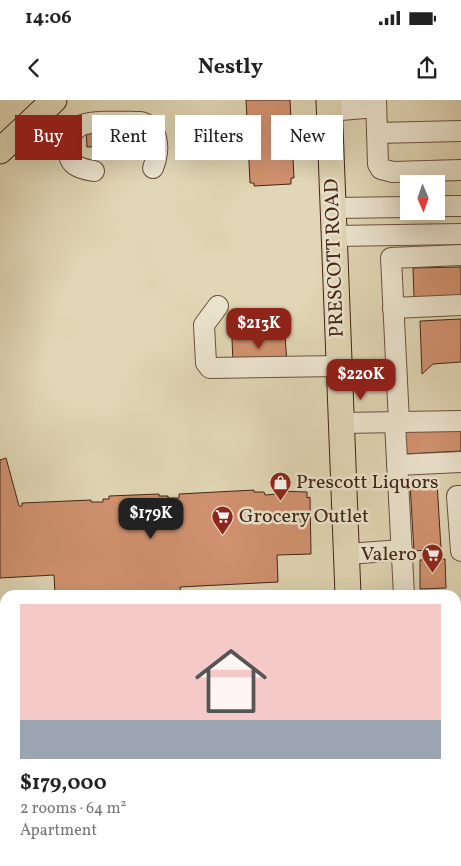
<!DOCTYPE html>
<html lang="en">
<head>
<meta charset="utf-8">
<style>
	:root { --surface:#fff; --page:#f2f2f2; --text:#222; --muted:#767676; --line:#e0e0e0; --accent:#8f2418 }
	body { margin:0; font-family:Vollkorn,serif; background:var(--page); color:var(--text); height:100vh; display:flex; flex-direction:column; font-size:19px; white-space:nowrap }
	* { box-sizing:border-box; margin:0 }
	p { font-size:16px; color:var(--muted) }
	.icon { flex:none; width:28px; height:28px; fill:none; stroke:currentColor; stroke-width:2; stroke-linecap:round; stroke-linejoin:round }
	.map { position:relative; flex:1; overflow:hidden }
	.sheet { position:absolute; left:0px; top:490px; width:461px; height:276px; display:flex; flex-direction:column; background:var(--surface); border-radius:15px 15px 0 0; box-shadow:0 5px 20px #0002 }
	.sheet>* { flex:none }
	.hud { position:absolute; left:15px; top:15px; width:431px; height:45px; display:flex; gap:10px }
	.needle { width:32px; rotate:178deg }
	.fabs { position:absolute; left:400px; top:75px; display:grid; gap:10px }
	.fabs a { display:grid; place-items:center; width:45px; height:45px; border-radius:0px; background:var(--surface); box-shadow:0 5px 20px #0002; font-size:25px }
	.price { position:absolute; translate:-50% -42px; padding:0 11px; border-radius:10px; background:var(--accent); color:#fff; font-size:16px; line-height:32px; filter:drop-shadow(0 1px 2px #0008) }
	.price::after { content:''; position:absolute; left:50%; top:30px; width:15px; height:11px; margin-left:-8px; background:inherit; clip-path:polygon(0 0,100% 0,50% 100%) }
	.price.active { background:#222; color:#fff }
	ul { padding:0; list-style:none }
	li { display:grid; align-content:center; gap:10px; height:265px; padding:0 20px }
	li+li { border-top:1px solid var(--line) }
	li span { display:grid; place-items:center; height:155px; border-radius:0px; color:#555 }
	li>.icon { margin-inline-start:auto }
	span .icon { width:90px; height:90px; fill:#fffc; stroke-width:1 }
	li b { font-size:21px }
	.chip { padding:0 18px; border-radius:0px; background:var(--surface); box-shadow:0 5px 20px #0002; font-size:18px; line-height:45px }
	.chip.active { background:var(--accent); color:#fff }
	.status { display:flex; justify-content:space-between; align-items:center; height:35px; padding:0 25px; background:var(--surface); direction:ltr }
	.status svg { height:14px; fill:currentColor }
	header { display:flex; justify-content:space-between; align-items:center; height:65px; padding:0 20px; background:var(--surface); font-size:22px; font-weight:700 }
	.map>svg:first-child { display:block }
</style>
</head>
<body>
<div class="status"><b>14:06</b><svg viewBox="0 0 49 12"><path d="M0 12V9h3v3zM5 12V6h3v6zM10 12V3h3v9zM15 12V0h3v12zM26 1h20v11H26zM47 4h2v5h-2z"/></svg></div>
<header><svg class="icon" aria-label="back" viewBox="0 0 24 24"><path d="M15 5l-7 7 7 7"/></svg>Nestly<svg class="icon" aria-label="share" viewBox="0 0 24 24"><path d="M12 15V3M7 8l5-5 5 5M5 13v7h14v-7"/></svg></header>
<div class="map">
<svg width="461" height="766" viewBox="0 0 461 766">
	<rect width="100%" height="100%" fill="#e1d6b5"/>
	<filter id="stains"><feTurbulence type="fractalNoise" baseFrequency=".004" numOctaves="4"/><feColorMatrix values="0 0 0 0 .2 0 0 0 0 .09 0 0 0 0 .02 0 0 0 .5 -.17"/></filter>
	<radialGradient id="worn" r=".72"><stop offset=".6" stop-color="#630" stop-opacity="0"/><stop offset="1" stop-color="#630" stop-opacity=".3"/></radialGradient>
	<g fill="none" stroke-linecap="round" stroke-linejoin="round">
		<path stroke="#757c75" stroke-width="4" d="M0,562L5,570"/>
	</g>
	<g fill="#d19270" stroke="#442415">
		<path d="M246,0H290L294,78H291V84L254,86V83H250Z"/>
		<path d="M86,29H142V44L87,47Z"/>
		<path d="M461,167V196L414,197L413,168Z"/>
		<path d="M461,219V262L433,264L422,274L420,221Z"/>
		<path d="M285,236L287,262L233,264L232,238Z"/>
		<path d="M461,329V351L405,354L404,331Z"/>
		<path d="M6,358L19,406H22V403L91,400V402H103V399H109V396L159,394V396H168V398H179V394L254,390V392H264L265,395L277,394V391L307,392V398L310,397L311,454L277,455L278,482L180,487L181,495H55L54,475L0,478V360Z"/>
		<path d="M437,382L441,449L414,451L410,384Z"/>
		<path d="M445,459L446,488L420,489V460Z"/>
		<path d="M0,646L3,653L5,652V674L0,676Z"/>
		<path d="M461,649V676L456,674V650Z"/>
		<path d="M127,761H146L149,766H130Z"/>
		<path d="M156,761H181L175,766H160Z"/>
	</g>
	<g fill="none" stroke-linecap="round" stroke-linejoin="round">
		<defs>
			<g id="minor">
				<path d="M376,0L378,64L381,69L393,72L461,70"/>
				<path d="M329,11L376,7"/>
				<path d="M377,33L461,31"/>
				<path d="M94,71C88,70 81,69 75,65C63,56 68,31 82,25C95,20 125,22 141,22C160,28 160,51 153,68"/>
				<path d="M436,106H461"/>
				<path d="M333,108L409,107"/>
				<path d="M335,136L461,134"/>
				<path d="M218,206L204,225L206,263L210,268L340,266"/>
				<path d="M393,208L461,205"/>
				<path d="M395,322L404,495"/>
				<path d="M399,322L391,158L461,155"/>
				<path d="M342,323L461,321"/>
				<path d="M397,365L461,362"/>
				<path d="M461,396H457L461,451"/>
				<path d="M347,454L402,450"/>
				<path d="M456,525L461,523"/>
				<path d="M0,610L5,607"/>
				<path d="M66,766L72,761"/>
			</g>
			<g id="major">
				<path d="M329,0L348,495"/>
				<path d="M0,51L54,0"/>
				<path d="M359,761L360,766"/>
			</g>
		</defs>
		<use href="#minor" stroke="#6b503d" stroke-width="22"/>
		<use href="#major" stroke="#442415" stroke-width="27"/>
		<use href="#minor" stroke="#ece4cf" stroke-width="20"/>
		<use href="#major" stroke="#e1d6b5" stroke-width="25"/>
	</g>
	<defs>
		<symbol id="shop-pin" viewBox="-11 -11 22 30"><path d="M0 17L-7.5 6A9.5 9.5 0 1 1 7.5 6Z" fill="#8f2418" stroke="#ece4cf"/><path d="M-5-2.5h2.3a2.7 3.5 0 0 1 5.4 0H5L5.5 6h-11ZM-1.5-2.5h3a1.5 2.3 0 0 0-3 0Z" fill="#fff"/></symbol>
		<symbol id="supermarket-pin" viewBox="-11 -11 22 30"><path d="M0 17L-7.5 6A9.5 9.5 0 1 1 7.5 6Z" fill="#8f2418" stroke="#ece4cf"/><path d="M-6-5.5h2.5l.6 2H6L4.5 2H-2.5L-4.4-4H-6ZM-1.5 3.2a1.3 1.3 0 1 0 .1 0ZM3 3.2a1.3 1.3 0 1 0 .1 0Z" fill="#fff"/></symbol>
	</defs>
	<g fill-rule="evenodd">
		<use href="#shop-pin" x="268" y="370" width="25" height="34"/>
		<use href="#supermarket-pin" x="210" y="404" width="25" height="34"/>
		<use href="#supermarket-pin" x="420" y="442" width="25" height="34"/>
	</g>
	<g text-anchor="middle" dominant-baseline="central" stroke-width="5" stroke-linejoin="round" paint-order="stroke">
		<g font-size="20" fill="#442415" stroke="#ece4cf">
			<text transform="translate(335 158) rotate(-92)">PRESCOTT ROAD</text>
		</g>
		<g font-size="20" fill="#442415" stroke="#ece4cf" text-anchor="start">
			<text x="296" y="383">Prescott Liquors</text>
			<text x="239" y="417">Grocery Outlet</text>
			<text x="417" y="455" text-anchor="end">Valero</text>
		</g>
	</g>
	<rect width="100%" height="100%" filter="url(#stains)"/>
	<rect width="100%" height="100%" fill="url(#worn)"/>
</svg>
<div class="fabs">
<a><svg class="needle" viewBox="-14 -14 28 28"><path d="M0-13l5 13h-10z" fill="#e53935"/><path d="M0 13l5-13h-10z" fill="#767676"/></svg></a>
</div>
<b class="price" style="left:259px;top:250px">$213K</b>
<b class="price" style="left:361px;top:301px">$220K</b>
<b class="price active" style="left:151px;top:440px">$179K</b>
<div class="hud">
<a class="chip active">Buy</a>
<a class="chip">Rent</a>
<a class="chip">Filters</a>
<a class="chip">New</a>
</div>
<section class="sheet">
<ul>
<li><span style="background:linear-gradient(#f6c9c9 75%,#9aa5b1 0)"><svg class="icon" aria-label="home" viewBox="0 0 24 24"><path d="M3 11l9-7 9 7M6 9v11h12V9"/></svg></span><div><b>$179,000</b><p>2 rooms · 64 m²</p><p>Apartment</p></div></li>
</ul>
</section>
</div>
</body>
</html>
